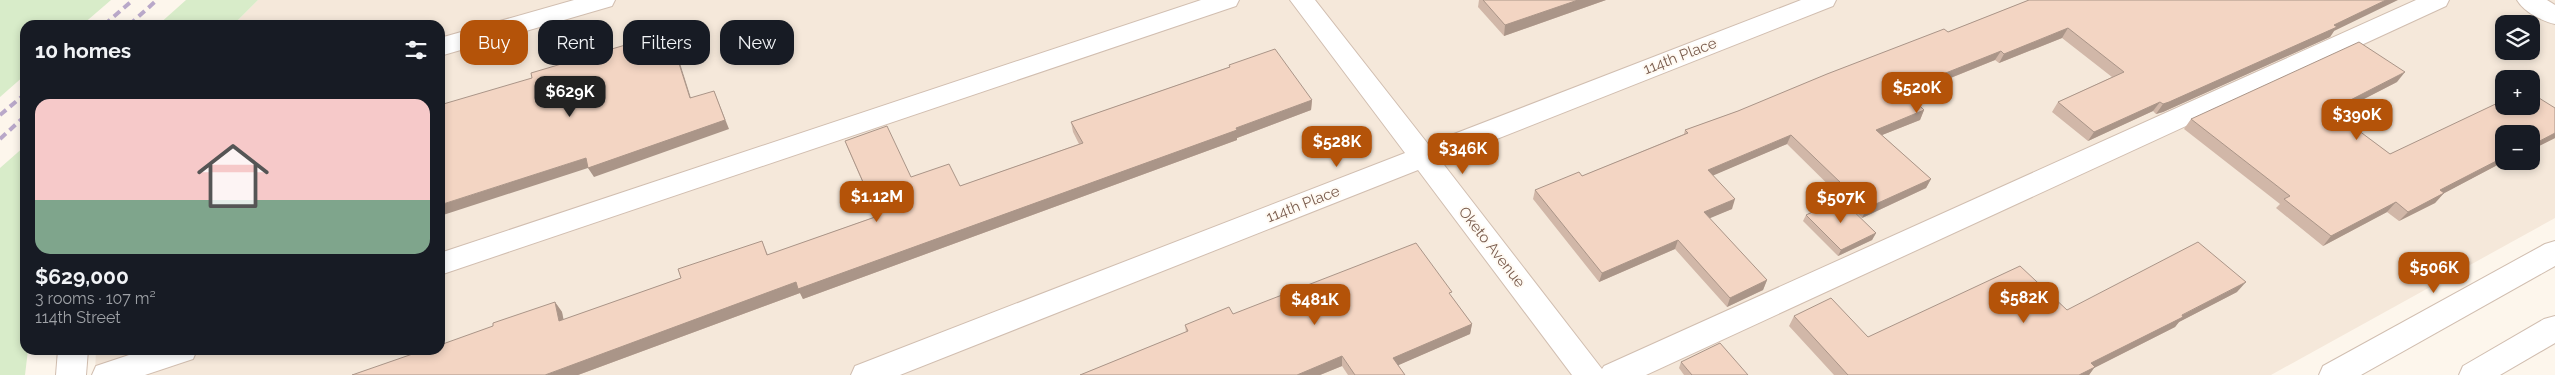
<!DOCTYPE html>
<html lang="en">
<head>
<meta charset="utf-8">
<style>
	:root { --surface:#171b24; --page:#20242c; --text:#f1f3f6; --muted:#9ea1a6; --line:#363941; --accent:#b45309 }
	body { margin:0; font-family:Raleway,sans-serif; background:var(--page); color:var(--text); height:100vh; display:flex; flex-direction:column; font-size:19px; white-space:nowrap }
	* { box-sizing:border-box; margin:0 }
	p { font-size:16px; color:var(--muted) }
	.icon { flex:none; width:28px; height:28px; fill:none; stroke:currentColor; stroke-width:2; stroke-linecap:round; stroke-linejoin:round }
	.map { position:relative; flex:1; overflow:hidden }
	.details { position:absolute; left:20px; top:20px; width:425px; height:335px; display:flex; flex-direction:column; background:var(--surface); border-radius:15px; box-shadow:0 2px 8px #0003 }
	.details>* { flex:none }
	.guide { position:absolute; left:460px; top:20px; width:475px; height:45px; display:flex; gap:10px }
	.buttons { position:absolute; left:2495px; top:15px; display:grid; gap:10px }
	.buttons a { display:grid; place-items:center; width:45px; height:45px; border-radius:10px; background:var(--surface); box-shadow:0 2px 8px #0003; font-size:25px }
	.price { position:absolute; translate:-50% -42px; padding:0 11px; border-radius:10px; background:var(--accent); color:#fff; font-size:16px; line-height:32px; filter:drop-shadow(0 1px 2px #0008) }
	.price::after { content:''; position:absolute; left:50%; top:30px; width:15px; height:11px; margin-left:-8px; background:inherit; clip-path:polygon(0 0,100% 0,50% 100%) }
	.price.current { background:#222; color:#fff }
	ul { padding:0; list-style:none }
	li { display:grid; align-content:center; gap:10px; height:265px; padding:0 15px }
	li+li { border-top:1px solid var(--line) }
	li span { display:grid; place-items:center; height:155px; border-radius:15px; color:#555 }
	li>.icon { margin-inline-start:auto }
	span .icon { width:90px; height:90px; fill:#fffc; stroke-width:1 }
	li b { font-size:21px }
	h2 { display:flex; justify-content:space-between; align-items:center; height:60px; padding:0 15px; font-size:21px }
	.tag { padding:0 18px; border-radius:15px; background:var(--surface); box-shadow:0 2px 8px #0003; font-size:18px; line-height:45px }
	.tag.current { background:var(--accent); color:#fff }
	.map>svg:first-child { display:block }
</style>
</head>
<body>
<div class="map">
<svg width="2555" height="375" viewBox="0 0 2555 375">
	<rect width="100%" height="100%" fill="#fdf6ec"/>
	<path fill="#f5e8da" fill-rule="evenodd" d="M258,0H2555V218L2271,375H95L96,350H440V25H233ZM2504,24H2531V51H2504ZM2504,79H2531V106H2504ZM2504,134H2531V161H2504Z"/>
	<g fill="#d8ecc9">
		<path d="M0,0H111L82,25H25V75L0,97Z"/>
		<path d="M186,0H258L233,25H158Z"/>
		<path d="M25,146V350H28L25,375H0V168Z"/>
	</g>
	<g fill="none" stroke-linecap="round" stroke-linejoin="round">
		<defs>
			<g id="minor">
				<path d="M574,0H615L612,6L440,56V38Z"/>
				<path d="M1201,0H1239L1236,6L440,275V253Z"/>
				<path d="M1290,0H1315L1428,144L1801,0H1836L1833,6L1441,161L1602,369L1604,366L2416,0H2449L2446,6L1646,375H1572L1418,170L900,375H851L855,366L1405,153Z"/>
				<path d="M2517,0H2547L2555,5V24C2542,21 2524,12 2517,0Z"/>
				<path d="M2555,241V266L2361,375H2319L2323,366L2545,244Z"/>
				<path d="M2555,316V343L2500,375H2459L2463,366L2544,319Z"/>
				<path d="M58,350H88L86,375H56Z"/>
				<path d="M144,350H197L193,359L145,375H92L96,366Z"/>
			</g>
		</defs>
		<use href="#minor" stroke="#d1beb0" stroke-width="2"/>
		<use href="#minor" fill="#fff" fill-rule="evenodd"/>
		<g stroke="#b9a8c9" stroke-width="4" stroke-dasharray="8 5" stroke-linecap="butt">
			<path d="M104,25L133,0"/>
			<path d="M129,25L157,0"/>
			<path d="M0,115L25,94"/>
			<path d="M0,139L25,116"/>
		</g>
	</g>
	<g fill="#d1b7a8">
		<path d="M1479,0H1606L1504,36L1478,7Z"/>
		<path d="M2029,0L2334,31L2330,37L2163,112L2156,114L2153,111L2088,141L2052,112L2058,102L2112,77L2062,38L1999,63L1995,60L1909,95L1924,110L1920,120L1882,135L1931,179L1926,188L1862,218L1787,144L1713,175L1732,209L1709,218L1767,280L1763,290L1727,307L1675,249L1599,282L1533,199L1535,190L1582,176L1684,134L1685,130L1738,111L1948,32Z"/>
		<path d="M1229,65L1312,100L1311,110L1237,138V140L803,299L800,293L578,375L493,326L555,302L562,312L563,320L681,278L762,241L768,255L877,216L849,151L845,141L911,177L960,186L1079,144L1073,132L1071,122L1229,67Z"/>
		<path d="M2397,82L2335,114L2390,154L2555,108V138L2531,150V134L2504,161H2505L2444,193L2435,203L2399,221L2387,212L2323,246L2276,208L2280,204L2184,129L2191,119Z"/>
		<path d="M1806,215L1876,233L1872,240L1838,256L1803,221Z"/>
		<path d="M2237,292L2179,322L2175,327L2094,368L2089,375H1834L1789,326L1794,316L1868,337L2067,310Z"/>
		<path d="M1451,296L1472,324L1470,334L1398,365L1405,375H1348L1342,366L1320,375H1080L1186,332L1185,325L1233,314Z"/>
		<path d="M1681,362L1748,375H1684L1679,368Z"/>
	</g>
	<g fill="#aa9588">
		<path d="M1578,0H1606L1504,36L1505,25Z"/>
		<path d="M2386,0H2398L2334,31L2330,37L2163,112L2156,114L2163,104Z"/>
		<path d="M2068,28L2062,38L1999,63L2004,54Z"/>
		<path d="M669,32L673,41L694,108L690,98Z"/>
		<path d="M2001,51L1995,60L1898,99L1903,90Z"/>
		<path d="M2405,72L2397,82L2323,120L2331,110Z"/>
		<path d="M714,91L729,129L594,177L588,168Z"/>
		<path d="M1312,100L1311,110L1237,138V140L803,299L800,293L578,375H545L796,282L1236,128Z"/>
		<path d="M2160,102L2153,111L2088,141L2094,132Z"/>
		<path d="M1924,110L1920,120L1872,139L1876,130Z"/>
		<path d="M2555,133V138L2531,150V148L2536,143Z"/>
		<path d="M1791,135L1787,144L1705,179L1708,170Z"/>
		<path d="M2504,157V161H2505L2437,197L2444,193L2435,203L2399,221L2408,212L2440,190Z"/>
		<path d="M586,158L591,167L440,216V205Z"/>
		<path d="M1931,179L1926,188L1862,218L1867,208Z"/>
		<path d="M1735,199L1732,209L1701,222L1704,212Z"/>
		<path d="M2396,202L2387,212L2323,246L2331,236Z"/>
		<path d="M1876,233L1872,240L1838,256L1841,250Z"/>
		<path d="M1678,240L1675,249L1599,282L1602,273Z"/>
		<path d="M1767,280L1763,290L1727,307L1730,298Z"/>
		<path d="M2246,282L2237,292L2179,322L2175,327L2094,368L2089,375H2079L2091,363Z"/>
		<path d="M555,302L562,312L566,331L559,321Z"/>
		<path d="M1472,324L1470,334L1392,368L1393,358Z"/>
		<path d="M1342,356V366L1320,375H1297Z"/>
	</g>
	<g fill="#f3d5c3" stroke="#aa9588">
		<path d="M1483,0H1578L1505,25Z"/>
		<path d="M2029,0H2386L2334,25L2337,27L2169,102L2163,104L2160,102L2094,132L2058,102L2124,72L2068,28L2004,54L2001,51L1903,90L1924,110L1876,130L1931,179L1867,208L1791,135L1708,170L1735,199L1704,212L1767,280L1730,298L1678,240L1602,273L1535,190L1579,172L1582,176L1688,133L1685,130L1738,111L1827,74L1944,29L1948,32Z"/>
		<path d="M669,32L690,98L714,91L725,120L588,168L586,158L440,205V105L532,78L531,73Z"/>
		<path d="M2359,42L2405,72L2331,110L2390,154L2504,100V106H2531V93L2555,108V133L2536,143L2533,142L2531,143V134H2504V157L2440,190L2444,193L2408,212L2396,202L2331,236L2284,199L2290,196L2191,119Z"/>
		<path d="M1275,49L1312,100L1236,128L1237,130L798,289L796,282L545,375H352L424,350H440V345L493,326V323L555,302L559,321L681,278L678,269L762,241L767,255L878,216L845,141L887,126L911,177L949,164L960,186L1083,143L1071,122L1230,67L1229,65Z"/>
		<path d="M1841,199L1876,233L1841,250L1806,215Z"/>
		<path d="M2198,242L2246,282L2182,315L2183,317L2091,363L2095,367L2079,375H1848L1794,316L1831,298L1868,337L2020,266L2067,310Z"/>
		<path d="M1416,243L1452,292L1449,293L1472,324L1393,358L1405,375H1355L1342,356L1297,375H1080L1188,331L1185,325L1229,307L1233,314Z"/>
		<path d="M1720,343L1748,375H1692L1681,362Z"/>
	</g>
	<g text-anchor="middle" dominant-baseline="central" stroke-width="4" stroke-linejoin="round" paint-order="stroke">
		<g font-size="15" fill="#7a5c4d" stroke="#fffaf3">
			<text transform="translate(1680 56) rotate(-21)">114th Place</text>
			<text transform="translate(1303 204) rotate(-21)">114th Place</text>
			<text transform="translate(1492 247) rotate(52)">Oketo Avenue</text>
		</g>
	</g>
</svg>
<div class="buttons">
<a><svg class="icon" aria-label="layers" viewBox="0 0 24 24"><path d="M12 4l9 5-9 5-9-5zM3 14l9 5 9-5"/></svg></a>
<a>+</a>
<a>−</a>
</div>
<b class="price" style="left:1917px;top:114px">$520K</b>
<b class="price current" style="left:570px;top:118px">$629K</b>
<b class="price" style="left:2357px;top:141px">$390K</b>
<b class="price" style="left:1337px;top:168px">$528K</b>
<b class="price" style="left:1463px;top:175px">$346K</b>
<b class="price" style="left:877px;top:223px">$1.12M</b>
<b class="price" style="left:1841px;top:224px">$507K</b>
<b class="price" style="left:2434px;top:294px">$506K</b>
<b class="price" style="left:2024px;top:324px">$582K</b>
<b class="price" style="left:1315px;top:326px">$481K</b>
<div class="guide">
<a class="tag current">Buy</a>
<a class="tag">Rent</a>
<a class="tag">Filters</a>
<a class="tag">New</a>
</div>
<section class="details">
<h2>10 homes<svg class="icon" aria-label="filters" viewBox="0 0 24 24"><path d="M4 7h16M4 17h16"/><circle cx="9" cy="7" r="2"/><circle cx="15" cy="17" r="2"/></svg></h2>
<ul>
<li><span style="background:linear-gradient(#f6c9c9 65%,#7fa58c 0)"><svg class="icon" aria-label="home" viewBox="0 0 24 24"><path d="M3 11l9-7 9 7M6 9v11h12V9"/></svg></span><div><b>$629,000</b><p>3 rooms · 107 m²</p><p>114th Street</p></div></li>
</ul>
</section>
</div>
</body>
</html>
